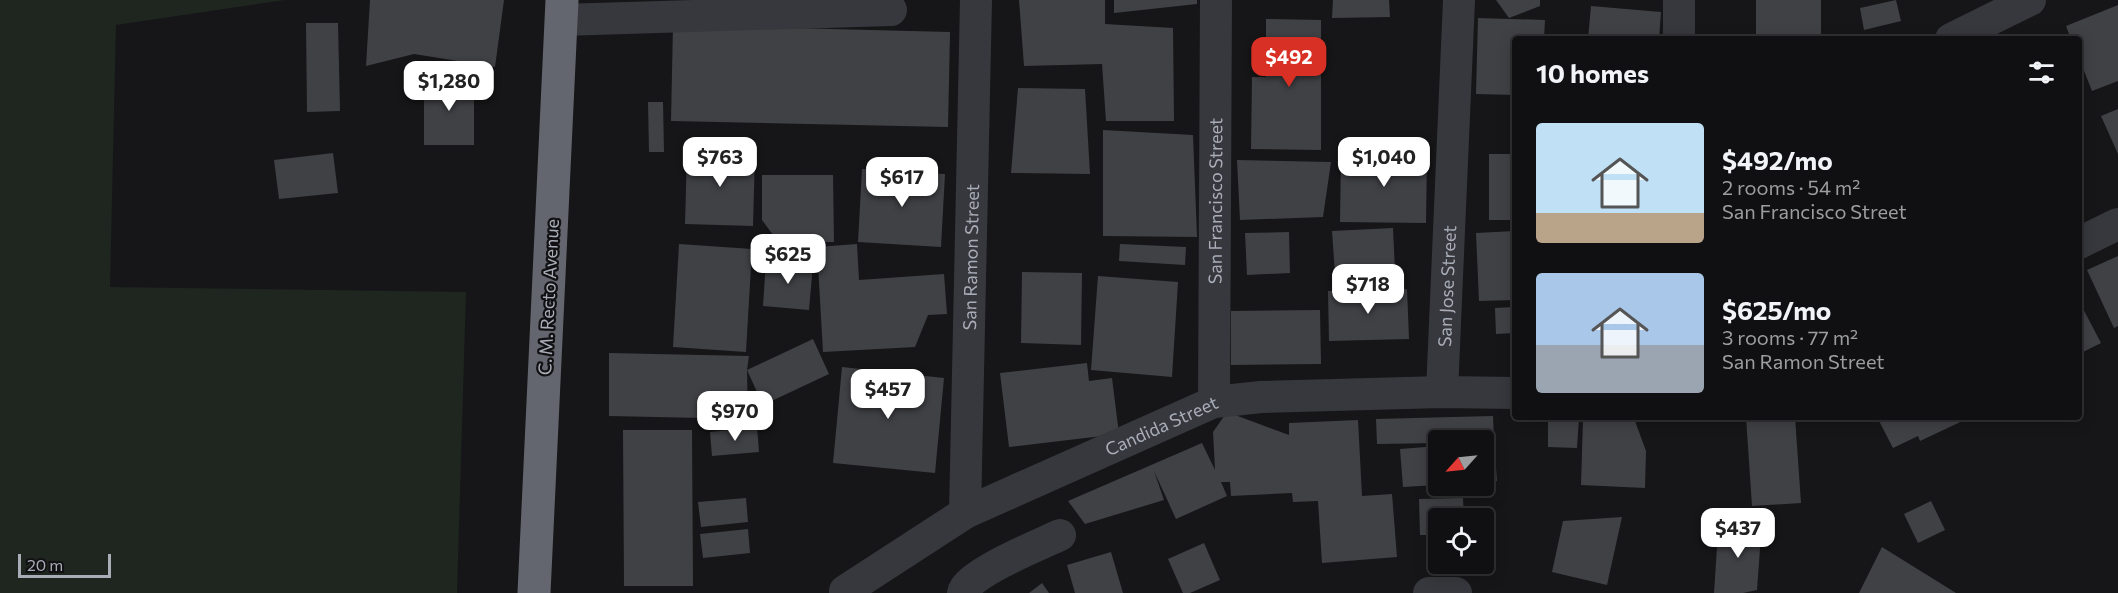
<!DOCTYPE html>
<html lang="en">
<head>
<meta charset="utf-8">
<style>
	:root { --surface:#101012; --page:#19191b; --text:#f1f3f6; --muted:#9c9d9f; --line:#303032; --accent:#d93025 }
	body { margin:0; font-family:Commissioner,sans-serif; background:var(--page); color:var(--text); height:100vh; display:flex; flex-direction:column; font-size:22px; white-space:nowrap }
	* { box-sizing:border-box; margin:0 }
	p { font-size:20px; color:var(--muted) }
	.icon { flex:none; width:33px; height:33px; fill:none; stroke:currentColor; stroke-width:2; stroke-linecap:round; stroke-linejoin:round }
	.map { position:relative; flex:1; overflow:hidden }
	.panel { position:absolute; left:1512px; top:36px; width:570px; height:384px; display:flex; flex-direction:column; background:var(--surface); border-radius:6px; box-shadow:0 3px 15px #0003,0 0 0 2px var(--line) }
	.panel>* { flex:none }
	.needle { width:39px; rotate:243deg }
	.tools { position:absolute; left:1428px; top:430px; display:grid; gap:12px }
	.tools a { display:grid; place-items:center; width:66px; height:66px; border-radius:6px; background:var(--surface); box-shadow:0 3px 15px #0003,0 0 0 2px var(--line); font-size:30px }
	.scale { position:absolute; left:18px; bottom:15px; width:93px; box-sizing:border-box; padding-left:6px; border:3px solid #a8adb8; border-top:0; font-size:16px; line-height:21px; white-space:nowrap; color:#a8adb8; -webkit-text-stroke:4px #111113; paint-order:stroke }
	.price { position:absolute; translate:-50% -51px; padding:0 14px; border-radius:12px; background:#fff; color:#222; font-size:20px; line-height:39px; filter:drop-shadow(0 2px 3px #0008) }
	.price::after { content:''; position:absolute; left:50%; top:36px; width:18px; height:14px; margin-left:-9px; background:inherit; clip-path:polygon(0 0,100% 0,50% 100%) }
	.price.current { background:var(--accent); color:#fff }
	ul { padding:0; list-style:none }
	li { display:flex; align-items:center; gap:18px; height:150px; padding:0 24px }
	li span { display:grid; place-items:center; flex:none; width:168px; height:120px; border-radius:6px; color:#555 }
	li>.icon { margin-inline-start:auto }
	span .icon { width:72px; height:72px; fill:#fffc; stroke-width:1 }
	li b { font-size:26px }
	h2 { display:flex; justify-content:space-between; align-items:center; height:72px; padding:0 24px; font-size:26px }
	.map>svg:first-child { display:block }
</style>
</head>
<body>
<div class="map">
<svg width="2118" height="593" viewBox="0 0 2118 593">
	<rect width="100%" height="100%" fill="#161618"/>
	<path fill="#1e261f" d="M0,0H285L116,25L110,287L466,292L457,593H0Z"/>
	<g fill="#404145">
		<path d="M370,0H504L495,67L414,54L366,66Z"/>
		<path d="M1019,0H1105V24L1173,28L1174,121H1106L1102,64L1024,66Z"/>
		<path d="M1114,0H1197V4L1114,13Z"/>
		<path d="M1333,0H1389L1390,17L1332,18Z"/>
		<path d="M1496,0H1540V6L1509,18Z"/>
		<rect x="1756" y="0" width="65" height="39"/>
		<path d="M1896,0L1901,21L1864,30L1860,8Z"/>
		<path d="M2118,5V81L2092,91L2079,58V39H2071L2066,26Z"/>
		<path d="M1591,6L1661,12L1659,39H1588Z"/>
		<path d="M1478,18L1545,20L1544,39H1515V95L1476,94Z"/>
		<path d="M1266,19L1321,20V150L1251,149L1252,77H1266Z"/>
		<path d="M306,23H338L340,111L307,112Z"/>
		<path d="M673,25L950,32L948,127L671,121Z"/>
		<rect x="424" y="79" width="50" height="66"/>
		<path d="M1018,88L1085,89L1090,174L1011,173Z"/>
		<path d="M648,102H663L664,152H649Z"/>
		<path d="M2118,109V154L2101,116Z"/>
		<path d="M1103,130L1193,135L1197,237L1103,236Z"/>
		<path d="M687,151L755,153L753,226L685,224Z"/>
		<path d="M333,153L338,193L279,199L274,160Z"/>
		<path d="M1341,154L1427,155L1426,223L1340,222Z"/>
		<rect x="1489" y="154" width="26" height="66"/>
		<path d="M1237,160L1331,162L1323,217L1240,220Z"/>
		<path d="M862,169L945,174L941,247L858,242Z"/>
		<path d="M762,175H833L834,242L779,243L762,220Z"/>
		<path d="M1393,228L1395,271L1335,274L1332,231Z"/>
		<path d="M1515,231V300L1479,301L1476,233Z"/>
		<path d="M1289,232L1290,273L1247,275L1245,233Z"/>
		<path d="M679,244L752,249L746,352L673,347Z"/>
		<path d="M857,244L859,280L944,274L947,314L928,315L915,347L823,352L817,247Z"/>
		<path d="M1120,244L1186,247L1185,265L1119,261Z"/>
		<path d="M2118,256V326L2114,328L2087,270Z"/>
		<path d="M766,260L813,264L809,310L763,306Z"/>
		<path d="M1022,272L1082,273L1081,345L1021,343Z"/>
		<path d="M1098,276L1178,282L1172,377L1091,370Z"/>
		<path d="M1407,289L1409,339L1329,341L1328,291Z"/>
		<path d="M2079,301L2101,343L2079,354Z"/>
		<path d="M1515,307V333L1496,334L1495,308Z"/>
		<path d="M1320,310L1321,364L1231,365V311Z"/>
		<path d="M813,339L829,374L763,405L747,370Z"/>
		<path d="M609,353L749,356L747,370L748,419L609,416Z"/>
		<path d="M1087,363L1089,381L1112,378L1119,434L1009,447L1000,373Z"/>
		<path d="M842,367L944,378L935,473L833,463Z"/>
		<path d="M1227,412L1289,435V423L1358,420L1362,496L1392,494L1397,557L1322,563L1318,501L1293,502L1292,493L1231,496L1230,482H1221L1227,496L1176,519L1154,471L1164,500L1085,524L1068,501L1202,443L1215,470L1213,432Z"/>
		<path d="M1493,416L1494,441H1438V443L1377,444L1376,419Z"/>
		<path d="M1548,417L1579,418L1577,448L1548,447Z"/>
		<path d="M1746,417H1795L1801,503L1752,506Z"/>
		<path d="M1877,417H1971L1920,441L1918,436L1893,448Z"/>
		<path d="M1583,419L1635,421L1646,451L1645,488L1581,485Z"/>
		<path d="M757,427L759,452L712,456L710,432Z"/>
		<path d="M623,430H692L693,586H624Z"/>
		<path d="M1484,443H1494L1497,481L1484,482Z"/>
		<path d="M1438,446V485L1403,487L1400,449Z"/>
		<path d="M746,498L748,522L701,527L698,502Z"/>
		<path d="M1463,498L1464,519H1438V535H1420L1419,499Z"/>
		<path d="M1931,501L1945,530L1918,543L1904,514Z"/>
		<path d="M1622,517L1607,585L1552,572L1563,521Z"/>
		<path d="M1762,521L1757,590L1743,593H1714L1718,532Z"/>
		<path d="M748,529L750,553L703,558L700,534Z"/>
		<path d="M1204,543L1220,580L1190,593H1183L1168,559Z"/>
		<path d="M1882,547L1956,593H1859Z"/>
		<path d="M1111,552L1123,593H1075L1067,565Z"/>
		<path d="M1042,583L1049,593H1029Z"/>
	</g>
	<g fill="none" stroke-linecap="round" stroke-linejoin="round">
		<g stroke="#37383d" stroke-width="32">
			<path d="M561,20L891,10"/>
			<path d="M1679,39V0"/>
			<path d="M1951,39L2030,0"/>
			<path d="M2079,243L2118,224"/>
			<path id="s1" d="M1442,392L1459,0"/>
			<path id="s2" d="M1214,402L1216,0"/>
			<path id="s3" d="M965,513L976,0"/>
			<path id="s4" d="M845,591L965,513L1214,402L1261,397L1442,392L1515,393"/>
			<path d="M963,593C966,574 1041,544 1060,535"/>
			<path d="M1429,593H1456"/>
		</g>
		<path stroke="#63666e" stroke-width="33" d="M534,593L562,0"/>
	</g>
	<g text-anchor="middle" dominant-baseline="central" stroke-width="4.5" stroke-linejoin="round" paint-order="stroke">
		<g font-size="18" fill="#a8adb8" stroke="#111113">
			<text stroke="none"><textPath href="#s2" startOffset="201">San Francisco Street</textPath></text>
			<text stroke="none"><textPath href="#s3" startOffset="256">San Ramon Street</textPath></text>
			<text stroke="none"><textPath href="#s1" startOffset="106">San Jose Street</textPath></text>
			<text transform="translate(548 297) rotate(-87)">C. M. Recto Avenue</text>
			<text stroke="none"><textPath href="#s4" startOffset="358">Candida Street</textPath></text>
		</g>
	</g>
</svg>
<div class="tools">
<a><svg class="needle" viewBox="-14 -14 28 28"><path d="M0-13l5 13h-10z" fill="#e53935"/><path d="M0 13l5-13h-10z" fill="#9c9d9f"/></svg></a>
<a><svg class="icon" aria-label="locate" viewBox="0 0 24 24"><circle cx="12" cy="12" r="6"/><path d="M12 2v4M12 18v4M2 12h4M18 12h4"/></svg></a>
</div>
<div class="scale">20 m</div>
<b class="price current" style="left:1289px;top:88px">$492</b>
<b class="price" style="left:449px;top:112px">$1,280</b>
<b class="price" style="left:720px;top:188px">$763</b>
<b class="price" style="left:1384px;top:188px">$1,040</b>
<b class="price" style="left:902px;top:208px">$617</b>
<b class="price" style="left:788px;top:285px">$625</b>
<b class="price" style="left:1368px;top:315px">$718</b>
<b class="price" style="left:888px;top:420px">$457</b>
<b class="price" style="left:735px;top:442px">$970</b>
<b class="price" style="left:1738px;top:559px">$437</b>
<section class="panel">
<h2>10 homes<svg class="icon" aria-label="filters" viewBox="0 0 24 24"><path d="M4 7h16M4 17h16"/><circle cx="9" cy="7" r="2"/><circle cx="15" cy="17" r="2"/></svg></h2>
<ul>
<li><span style="background:linear-gradient(#bfe0f5 75%,#b9a48a 0)"><svg class="icon" aria-label="home" viewBox="0 0 24 24"><path d="M3 11l9-7 9 7M6 9v11h12V9"/></svg></span><div><b>$492/mo</b><p>2 rooms · 54 m²</p><p>San Francisco Street</p></div></li>
<li><span style="background:linear-gradient(#a9c7e8 60%,#9aa5b1 0)"><svg class="icon" aria-label="home" viewBox="0 0 24 24"><path d="M3 11l9-7 9 7M6 9v11h12V9"/></svg></span><div><b>$625/mo</b><p>3 rooms · 77 m²</p><p>San Ramon Street</p></div></li>
</ul>
</section>
</div>
</body>
</html>
